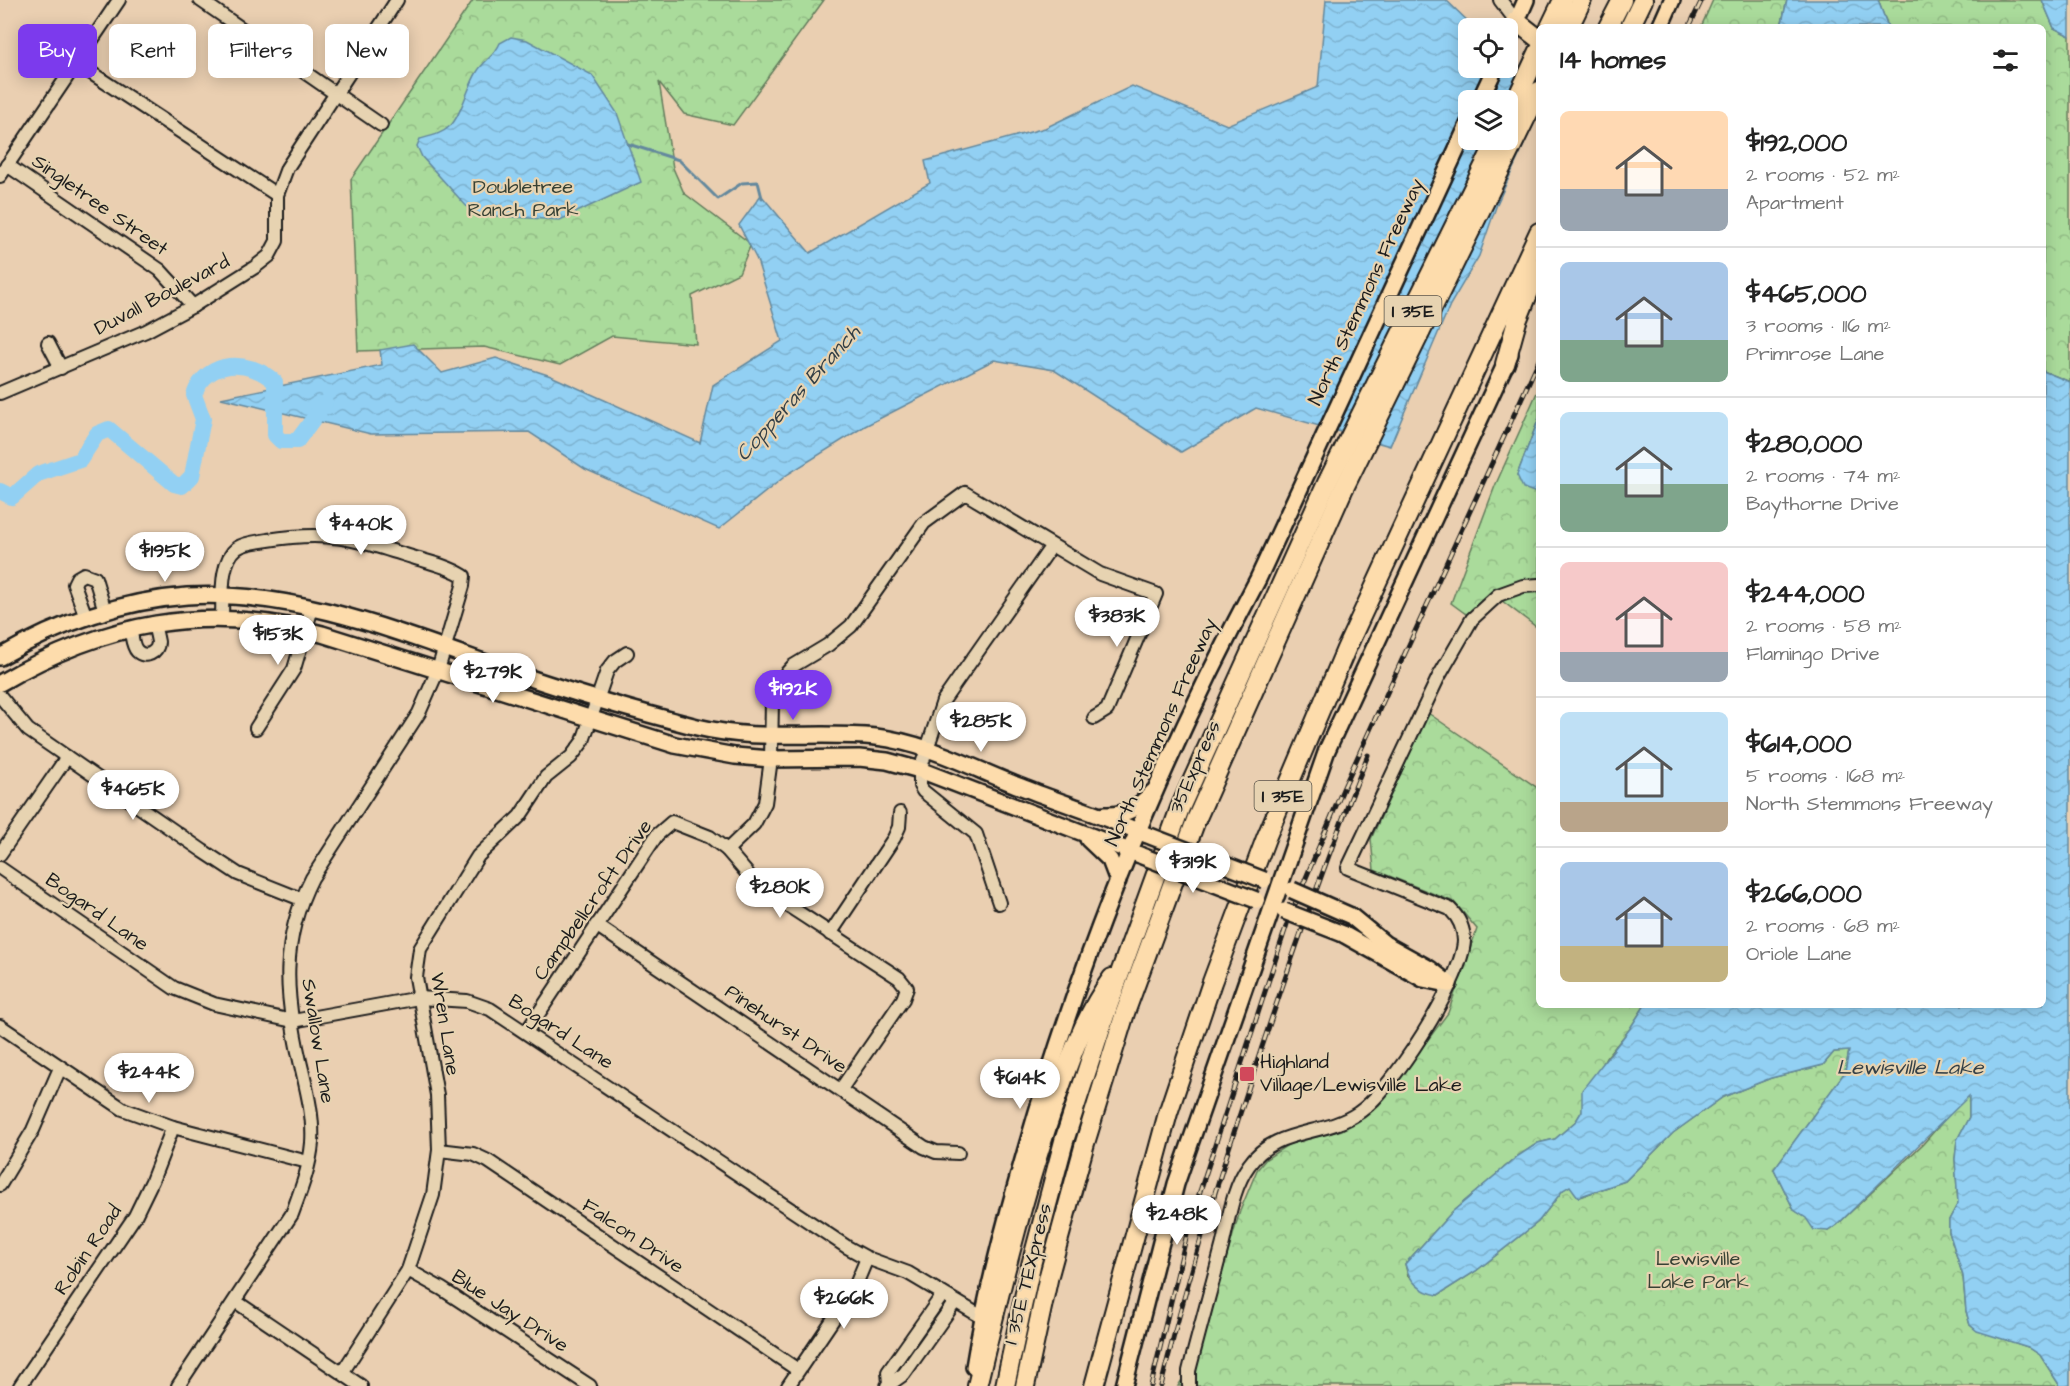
<!DOCTYPE html>
<html lang="en">
<head>
<meta charset="utf-8">
<style>
	:root { --surface:#fff; --page:#f2f2f2; --text:#222; --muted:#767676; --line:#e0e0e0; --accent:#7c3aed }
	body { margin:0; font-family:"Architects Daughter",sans-serif; background:var(--page); color:var(--text); height:100vh; display:flex; flex-direction:column; font-size:22px; white-space:nowrap }
	* { box-sizing:border-box; margin:0 }
	p { font-size:20px; color:var(--muted) }
	.icon { flex:none; width:33px; height:33px; fill:none; stroke:currentColor; stroke-width:2; stroke-linecap:round; stroke-linejoin:round }
	.map { position:relative; flex:1; overflow:hidden }
	.details { position:absolute; left:1536px; top:24px; width:510px; height:984px; display:flex; flex-direction:column; background:var(--surface); border-radius:9px; box-shadow:0 3px 15px #0003 }
	.details>* { flex:none }
	.guide { position:absolute; left:18px; top:24px; width:570px; height:54px; display:flex; gap:12px }
	.fabs { position:absolute; left:1458px; top:18px; display:grid; gap:12px }
	.fabs a { display:grid; place-items:center; width:60px; height:60px; border-radius:9px; background:var(--surface); box-shadow:0 3px 15px #0003; font-size:30px }
	.price { position:absolute; translate:-50% -51px; padding:0 14px; border-radius:21px; background:#fff; color:#222; font-size:20px; line-height:39px; filter:drop-shadow(0 2px 3px #0008) }
	.price::after { content:''; position:absolute; left:50%; top:36px; width:18px; height:14px; margin-left:-9px; background:inherit; clip-path:polygon(0 0,100% 0,50% 100%) }
	.price.current { background:var(--accent); color:#fff }
	ul { padding:0; list-style:none }
	li { display:flex; align-items:center; gap:18px; height:150px; padding:0 24px }
	li+li { border-top:2px solid var(--line) }
	li span { display:grid; place-items:center; flex:none; width:168px; height:120px; border-radius:9px; color:#555 }
	li>.icon { margin-inline-start:auto }
	span .icon { width:72px; height:72px; fill:#fffc; stroke-width:1 }
	li b { font-size:26px }
	h2 { display:flex; justify-content:space-between; align-items:center; height:72px; padding:0 24px; font-size:26px }
	.chip { padding:0 21px; border-radius:9px; background:var(--surface); box-shadow:0 3px 15px #0003; font-size:21px; line-height:54px }
	.chip.current { background:var(--accent); color:#fff }
	.map>svg:first-child { display:block }
</style>
</head>
<body>
<div class="map">
<svg width="2070" height="1386" viewBox="0 0 2070 1386">
	<defs>
		<pattern id="forest-crowns" width="20" height="18" patternUnits="userSpaceOnUse" patternTransform="scale(1.5)"><rect width="20" height="18" fill="#aadb9b"/><path d="M2 6a3 3 0 1 1 6 0M12 15a3 3 0 1 1 6 0" fill="none" stroke="#92bb85"/></pattern>
		<pattern id="water-waves" width="16" height="10" patternUnits="userSpaceOnUse" patternTransform="scale(1.5)"><rect width="16" height="10" fill="#92d0f3"/><path d="M0 5q4-4 8 0t8 0" fill="none" stroke="#7db2d0"/></pattern>
	</defs>
	<rect width="100%" height="100%" fill="#eacfb1"/>
	<filter id="ink" filterUnits="userSpaceOnUse"><feTurbulence type="fractalNoise" baseFrequency=".0167" numOctaves="2"/><feDisplacementMap in="SourceGraphic" scale="12" xChannelSelector="R" yChannelSelector="G"/><feConvolveMatrix kernelMatrix="1 2 1 2 8 2 1 2 1" color-interpolation-filters="sRGB"/></filter>
	<g filter="url(#ink)">
		<g fill="url(#forest-crowns)" stroke="#637c5c" stroke-width="1.5">
			<path d="M473,0H824L733,125L684,114L659,82L673,168L684,193L751,244L739,273L692,296L696,344L612,336L560,365L484,347L358,351L351,179Z"/>
			<path d="M1713,0H1787L1781,27H1701Z"/>
			<path d="M1878,0H2042L2054,28L2070,36V382L2043,371V27H1888Z"/>
			<path d="M1539,388V418L1517,475L1539,494V629L1502,601L1485,612L1478,623L1451,603L1495,486Z"/>
			<path d="M1428,713L1539,789V1005H1645L1629,1030L1606,1058L1584,1099L1582,1111L1576,1121L1555,1139L1538,1143L1518,1156L1452,1212L1405,1264L1408,1276L1438,1295L1476,1271L1538,1222L1563,1190L1570,1185L1579,1197L1625,1181L1673,1133L1723,1097L1771,1078L1823,1065L1834,1052L1849,1051L1845,1072L1774,1169L1794,1210L1828,1231L1837,1225L1923,1144L1959,1103L1969,1096V1117L1957,1140L1955,1159L1958,1203L1949,1220V1232L1963,1276L1966,1311L1970,1325L1977,1330L2028,1347L2040,1355L2060,1386H1178L1198,1355L1240,1211L1257,1170L1266,1159L1289,1144L1342,1130L1379,1105L1448,1013L1477,929L1454,902L1374,870L1371,839Z"/>
		</g>
		<g fill="url(#water-waves)" stroke="#63889d" stroke-width="1.5" fill-rule="evenodd">
			<path d="M1326,0H1446L1475,28H1468V68H1508V61L1512,65L1533,125L1497,204L1479,256L1450,305L1390,446L1256,408L1181,452L1054,370L994,360L865,426L788,474L719,529L585,469L529,432L371,434L221,398L382,365L380,350L413,344L442,373L496,358L551,376L700,443L713,385L782,341L757,260L739,225L761,195L810,253L930,183L925,161L1045,128L1132,86L1227,125L1318,87ZM1468,100H1508V140H1468Z"/>
			<path d="M1787,0H1878L1888,27H1781Z"/>
			<path d="M2042,0H2070V36L2054,28Z"/>
			<path d="M511,37L527,40L592,75L617,113L641,182L560,220L481,215L468,208L422,157L417,146L420,139C431,136 442,134 450,126C460,118 468,86 477,72C484,60 495,56 500,43Z"/>
			<path d="M2043,371L2070,382V1386H2060L2040,1355L2028,1347L1977,1331L1970,1325L1966,1311L1963,1276L1949,1232V1220L1958,1203L1955,1159L1957,1140L1969,1117V1096L1837,1225L1828,1231L1814,1230L1806,1218L1794,1210L1774,1169L1845,1072L1849,1051L1834,1052L1823,1065L1771,1078L1723,1097L1673,1133L1625,1181L1578,1197L1570,1186L1563,1190L1538,1222L1476,1271L1438,1295C1420,1292 1409,1281 1405,1264L1452,1212L1518,1156L1538,1143L1555,1139L1576,1121L1582,1111V1090L1629,1030L1645,1005H2043Z"/>
			<path d="M1539,418V494L1523,488L1517,475Z"/>
		</g>
		<g fill="none" stroke-linecap="round" stroke-linejoin="round">
			<path stroke="#63889d" stroke-width="3" d="M628,144L679,160L718,199L742,183L758,182L762,198"/>
			<path stroke="#92d0f3" stroke-width="16" d="M0,491L12,497L38,474L80,460L97,434L109,429L174,484L182,486L192,476L203,419L194,395C207,359 249,358 275,382V435L281,441H297L325,403"/>
			<defs>
				<g id="minor">
					<path d="M200,0L381,125"/>
					<path d="M1500,0L1516,21"/>
					<path d="M76,63L277,195"/>
					<path d="M7,165L160,270L193,306"/>
					<path d="M0,176L119,0"/>
					<path d="M48,343L61,368"/>
					<path d="M0,393L146,331L193,306L255,267L269,256L277,241V195L287,168L397,0"/>
					<path d="M86,617L74,584L77,578L84,574L95,578L105,611"/>
					<path d="M130,628C132,635 132,646 137,651C145,659 158,653 158,642C157,636 155,629 154,623"/>
					<path d="M0,696L28,730L203,851L238,874L301,899"/>
					<path d="M256,728L294,669L312,608"/>
					<path d="M727,850L754,824L765,803L771,759L772,700L782,678L793,666L828,645L851,626L924,523L965,493L1100,574L1156,594L1107,710L1094,718"/>
					<path d="M0,854L67,757"/>
					<path d="M0,868L174,988L214,1004L293,1021L419,998L467,1001L490,1009L847,1247L867,1258L908,1273L982,1317"/>
					<path d="M999,903L976,834L923,791L920,786V770L943,701L1051,547"/>
					<path d="M596,925L924,1147L936,1152L958,1153"/>
					<path d="M830,934L894,838L899,827L900,813"/>
					<path d="M0,1026L123,1109L173,1127L308,1162"/>
					<path d="M527,1031L657,835L672,822L710,837L727,850L758,886L899,978L907,988L903,999L841,1089"/>
					<path d="M439,1150L473,1154L488,1161L798,1370"/>
					<path d="M0,1185L33,1130L60,1068"/>
					<path d="M408,1270L442,1289L590,1386"/>
					<path d="M235,1301L361,1386"/>
					<path d="M342,1373L408,1270L433,1195L439,1150L437,1095L416,977L420,949L478,856L520,816L546,777L571,757L583,741L607,671L615,661L627,653"/>
					<path d="M889,1383L888,1372L943,1294"/>
					<path d="M20,1386L135,1216L152,1181L173,1127"/>
					<path d="M178,1386L292,1214C300,1192 310,1167 312,1143C314,1116 306,1087 300,1061C285,995 280,941 312,878L419,713L438,670L463,586L464,576C448,566 429,562 412,557C354,539 330,530 268,540C258,542 246,542 237,548C219,562 223,598 222,618"/>
					<path d="M788,1386L855,1287L867,1258"/>
					<path d="M887,1386L904,1374L955,1302"/>
					<path d="M1189,1386V1371C1200,1328 1212,1285 1223,1243C1229,1217 1233,1187 1249,1165C1275,1127 1323,1137 1358,1113C1391,1092 1462,981 1464,941C1464,928 1458,917 1450,909L1348,868L1438,678L1472,619L1498,595L1523,586L1539,585"/>
				</g>
				<g id="major">
					<path d="M1660,27L1672,0"/>
					<path d="M1508,41L1526,0"/>
					<path d="M1480,100L1495,68"/>
					<path d="M0,657C57,624 121,601 187,596C303,589 417,640 524,676C580,695 639,712 697,727C760,742 815,731 876,737C928,743 976,770 1024,788C1065,804 1107,817 1147,835"/>
					<path d="M0,683C103,623 206,602 322,634L675,745L735,756L771,759L859,758L887,761L920,770L1140,855"/>
					<path d="M1104,815C1127,816 1137,808 1153,792"/>
					<path d="M1088,839L1110,860L1118,881"/>
					<path d="M1351,916L1385,944L1430,969L1449,984"/>
					<path d="M1343,934L1423,979L1448,984"/>
					<path d="M974,1367C986,1292 1006,1219 1027,1146C1083,950 1162,759 1258,579L1468,125"/>
					<path d="M1124,1386L1176,1184L1327,750L1510,354"/>
				</g>
				<g id="highway">
					<path d="M1516,21L1539,39"/>
					<path d="M1550,27L1563,0"/>
					<path d="M1569,27L1582,0"/>
					<path d="M1608,27L1622,0"/>
					<path d="M1630,27L1643,0"/>
					<path d="M1508,117L1539,51"/>
					<path d="M1505,364L1517,321L1539,267"/>
					<path d="M977,1386C999,1295 1021,1203 1051,1114C1067,1067 1083,1018 1112,978"/>
					<path d="M1005,1386L1031,1265L1064,1141L1107,1009L1180,808L1327,483L1497,140"/>
					<path d="M1025,1386L1049,1275L1085,1143L1125,1013L1196,820L1343,490L1539,91"/>
					<path d="M1094,1386L1168,1113L1212,982L1266,838L1346,649L1539,232"/>
				</g>
			</defs>
			<use href="#minor" stroke="#1c1c1c" stroke-width="16"/>
			<use href="#major" stroke="#1c1c1c" stroke-width="20"/>
			<use href="#highway" stroke="#1c1c1c" stroke-width="22"/>
			<use href="#minor" stroke="#e7d3b1" stroke-width="12"/>
			<use href="#major" stroke="#fddcac" stroke-width="15"/>
			<use href="#highway" stroke="#fddcac" stroke-width="18"/>
			<defs>
				<g id="rail">
					<path d="M1689,27L1702,0"/>
					<path d="M1151,1386L1189,1225L1288,921L1343,789L1539,360"/>
					<path d="M1161,1386C1188,1275 1222,1167 1258,1059C1292,956 1327,855 1368,755"/>
				</g>
			</defs>
			<use href="#rail" stroke="#1c1c1c" stroke-width="5"/>
			<use href="#rail" stroke="#e7d3b1" stroke-width="3" stroke-dasharray="9" stroke-linecap="butt"/>
			<defs>
				<g id="major-bridge">
					<path d="M1150,836L1264,880"/>
					<path d="M1142,856L1256,900"/>
					<path d="M1292,890L1351,916"/>
					<path d="M1284,911L1343,934"/>
				</g>
			</defs>
			<use href="#major-bridge" stroke="#1c1c1c" stroke-width="20" stroke-linecap="butt"/>
			<use href="#major-bridge" stroke="#fddcac" stroke-width="15"/>
		</g>
	</g>
	<rect fill="#d1495b" stroke="#e7d3b1" stroke-width="2" x="1239" y="1066" width="16" height="16" rx="3"/>
	<g text-anchor="middle" dominant-baseline="central" stroke-width="4.5" stroke-linejoin="round" paint-order="stroke">
		<g fill="#e7d3b1" stroke="#595349" stroke-width="1.5">
			<rect x="1384.5" y="296" width="57" height="30" rx="4.5"/>
			<rect x="1254.5" y="781" width="57" height="30" rx="4.5"/>
		</g>
		<g font-size="18" font-weight="bold" fill="#1c1c1c">
			<text x="1413" y="311">I 35E</text>
			<text x="1283" y="796">I 35E</text>
		</g>
		<g font-size="20" fill="#384235" stroke="#e7d3b1">
			<text x="523" y="187">Doubletree<tspan x="523" dy="23">Ranch Park</tspan></text>
			<text x="1698" y="1259">Lewisville<tspan x="1698" dy="23">Lake Park</tspan></text>
		</g>
		<g font-size="20" fill="#1c1c1c" stroke="#e7d3b1">
			<text transform="translate(100 205) rotate(35)">Singletree Street</text>
			<text transform="translate(1366 292) rotate(-65)">North Stemmons Freeway</text>
			<text transform="translate(162 295) rotate(-28)">Duvall Boulevard</text>
			<text transform="translate(1161 732) rotate(-66)">North Stemmons Freeway</text>
			<text transform="translate(1195 767) rotate(-66)">35Express</text>
			<text transform="translate(593 900) rotate(-55)">Campbellcroft Drive</text>
			<text transform="translate(97 912) rotate(35)">Bogard Lane</text>
			<text transform="translate(445 1024) rotate(81)">Wren Lane</text>
			<text transform="translate(786 1029) rotate(34)">Pinehurst Drive</text>
			<text transform="translate(561 1032) rotate(33)">Bogard Lane</text>
			<text transform="translate(318 1041) rotate(81)">Swallow Lane</text>
			<text transform="translate(633 1236) rotate(34)">Falcon Drive</text>
			<text transform="translate(88 1250) rotate(-56)">Robin Road</text>
			<text transform="translate(1028 1274) rotate(-76)">I 35E TEXpress</text>
			<text transform="translate(510 1311) rotate(33)">Blue Jay Drive</text>
		</g>
		<g font-size="20" fill="#1c1c1c" stroke="#e7d3b1" text-anchor="start">
			<text x="1260" y="1062">Highland<tspan x="1260" dy="23">Village/Lewisville Lake</tspan></text>
		</g>
		<g font-size="21" font-style="italic" fill="#344047" stroke="#e7d3b1">
			<text transform="translate(798 393) rotate(-48)">Copperas Branch</text>
			<text x="1910" y="1067">Lewisville Lake</text>
		</g>
	</g>
</svg>
<div class="fabs">
<a><svg class="icon" aria-label="locate" viewBox="0 0 24 24"><circle cx="12" cy="12" r="6"/><path d="M12 2v4M12 18v4M2 12h4M18 12h4"/></svg></a>
<a><svg class="icon" aria-label="layers" viewBox="0 0 24 24"><path d="M12 4l9 5-9 5-9-5zM3 14l9 5 9-5"/></svg></a>
</div>
<b class="price" style="left:361px;top:556px">$440K</b>
<b class="price" style="left:165px;top:583px">$195K</b>
<b class="price" style="left:1117px;top:648px">$383K</b>
<b class="price" style="left:278px;top:666px">$153K</b>
<b class="price" style="left:493px;top:704px">$279K</b>
<b class="price current" style="left:793px;top:721px">$192K</b>
<b class="price" style="left:981px;top:753px">$285K</b>
<b class="price" style="left:133px;top:821px">$465K</b>
<b class="price" style="left:1193px;top:894px">$319K</b>
<b class="price" style="left:780px;top:919px">$280K</b>
<b class="price" style="left:149px;top:1104px">$244K</b>
<b class="price" style="left:1020px;top:1110px">$614K</b>
<b class="price" style="left:1177px;top:1246px">$248K</b>
<b class="price" style="left:844px;top:1330px">$266K</b>
<div class="guide">
<a class="chip current">Buy</a>
<a class="chip">Rent</a>
<a class="chip">Filters</a>
<a class="chip">New</a>
</div>
<section class="details">
<h2>14 homes<svg class="icon" aria-label="filters" viewBox="0 0 24 24"><path d="M4 7h16M4 17h16"/><circle cx="9" cy="7" r="2"/><circle cx="15" cy="17" r="2"/></svg></h2>
<ul>
<li><span style="background:linear-gradient(#ffd9b3 65%,#9aa5b1 0)"><svg class="icon" aria-label="home" viewBox="0 0 24 24"><path d="M3 11l9-7 9 7M6 9v11h12V9"/></svg></span><div><b>$192,000</b><p>2 rooms · 52 m²</p><p>Apartment</p></div></li>
<li><span style="background:linear-gradient(#a9c7e8 65%,#7fa58c 0)"><svg class="icon" aria-label="home" viewBox="0 0 24 24"><path d="M3 11l9-7 9 7M6 9v11h12V9"/></svg></span><div><b>$465,000</b><p>3 rooms · 116 m²</p><p>Primrose Lane</p></div></li>
<li><span style="background:linear-gradient(#bfe0f5 60%,#7fa58c 0)"><svg class="icon" aria-label="home" viewBox="0 0 24 24"><path d="M3 11l9-7 9 7M6 9v11h12V9"/></svg></span><div><b>$280,000</b><p>2 rooms · 74 m²</p><p>Baythorne Drive</p></div></li>
<li><span style="background:linear-gradient(#f6c9c9 75%,#9aa5b1 0)"><svg class="icon" aria-label="home" viewBox="0 0 24 24"><path d="M3 11l9-7 9 7M6 9v11h12V9"/></svg></span><div><b>$244,000</b><p>2 rooms · 58 m²</p><p>Flamingo Drive</p></div></li>
<li><span style="background:linear-gradient(#bfe0f5 75%,#b9a48a 0)"><svg class="icon" aria-label="home" viewBox="0 0 24 24"><path d="M3 11l9-7 9 7M6 9v11h12V9"/></svg></span><div><b>$614,000</b><p>5 rooms · 168 m²</p><p>North Stemmons Freeway</p></div></li>
<li><span style="background:linear-gradient(#a9c7e8 70%,#c2b280 0)"><svg class="icon" aria-label="home" viewBox="0 0 24 24"><path d="M3 11l9-7 9 7M6 9v11h12V9"/></svg></span><div><b>$266,000</b><p>2 rooms · 68 m²</p><p>Oriole Lane</p></div></li>
</ul>
</section>
</div>
</body>
</html>
